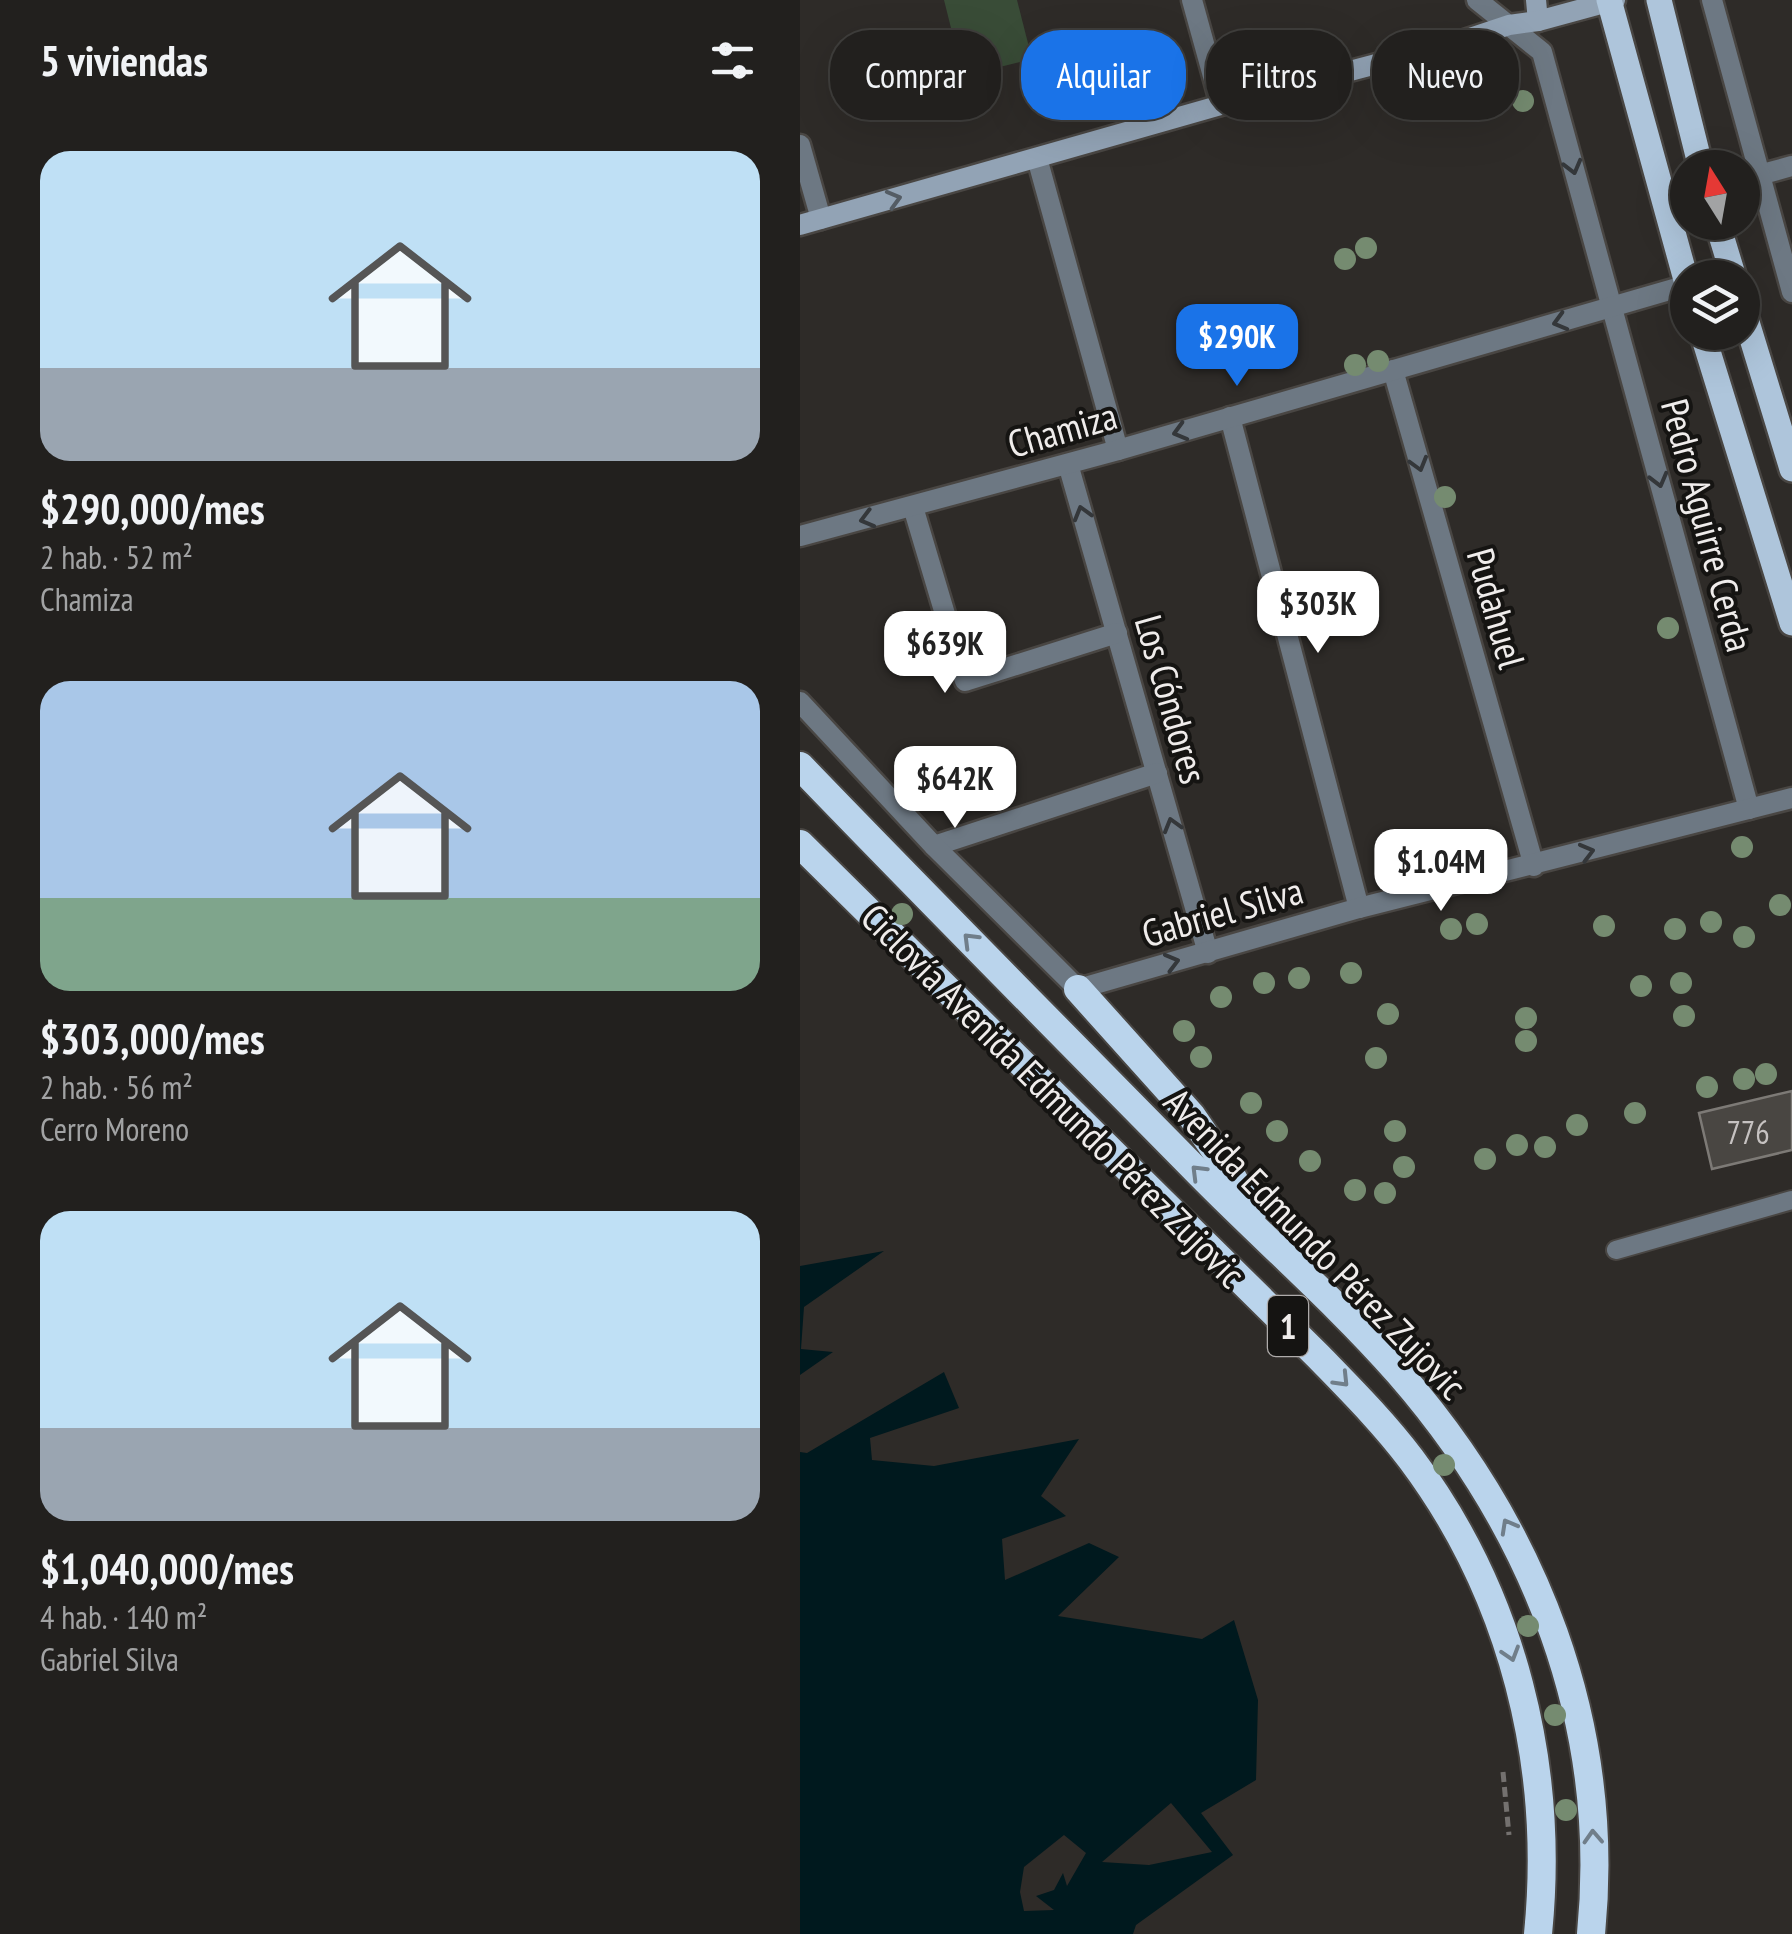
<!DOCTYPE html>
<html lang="es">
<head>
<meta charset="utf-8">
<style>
	:root { --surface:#22201e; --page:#2e2d2b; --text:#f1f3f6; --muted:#a2a3a4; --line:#3f3e3c; --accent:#1a73e8 }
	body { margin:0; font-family:"PT Sans Narrow",sans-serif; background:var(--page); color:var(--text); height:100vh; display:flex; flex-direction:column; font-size:38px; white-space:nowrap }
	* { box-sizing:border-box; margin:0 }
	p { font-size:32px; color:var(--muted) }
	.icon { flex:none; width:55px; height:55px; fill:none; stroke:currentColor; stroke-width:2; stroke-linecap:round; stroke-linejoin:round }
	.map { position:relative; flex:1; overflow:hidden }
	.details { display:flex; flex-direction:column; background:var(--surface); width:800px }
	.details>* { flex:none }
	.top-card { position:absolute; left:30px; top:30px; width:810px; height:90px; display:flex; gap:20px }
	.needle { width:65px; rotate:349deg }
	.buttons { position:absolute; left:870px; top:150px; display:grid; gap:20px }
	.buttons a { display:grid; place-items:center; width:90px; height:90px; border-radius:50%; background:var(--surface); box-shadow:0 10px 40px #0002,0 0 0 2px var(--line); font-size:50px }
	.price { position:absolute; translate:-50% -85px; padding:0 22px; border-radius:20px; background:#fff; color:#222; font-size:32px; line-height:65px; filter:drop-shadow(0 2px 5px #0008) }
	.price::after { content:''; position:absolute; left:50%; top:60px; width:30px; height:22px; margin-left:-15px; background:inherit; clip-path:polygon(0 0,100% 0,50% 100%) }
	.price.on { background:var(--accent); color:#fff }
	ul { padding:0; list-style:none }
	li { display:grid; align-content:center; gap:20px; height:530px; padding:0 40px }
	li span { display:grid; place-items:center; height:310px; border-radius:30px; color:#555 }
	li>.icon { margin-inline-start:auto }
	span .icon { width:180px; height:180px; fill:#fffc; stroke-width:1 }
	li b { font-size:42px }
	h2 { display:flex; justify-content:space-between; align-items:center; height:120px; padding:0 40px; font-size:42px }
	.chip { padding:0 35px; border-radius:40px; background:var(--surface); box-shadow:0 10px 40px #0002,0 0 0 2px var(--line); font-size:35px; line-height:90px }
	.chip.on { background:var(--accent); color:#fff }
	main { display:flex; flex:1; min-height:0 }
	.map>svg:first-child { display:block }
</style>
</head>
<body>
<main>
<section class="details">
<h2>5 viviendas<svg class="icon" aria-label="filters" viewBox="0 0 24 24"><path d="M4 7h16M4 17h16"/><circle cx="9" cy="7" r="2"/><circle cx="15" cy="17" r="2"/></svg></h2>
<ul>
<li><span style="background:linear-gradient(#bfe0f5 70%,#9aa5b1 0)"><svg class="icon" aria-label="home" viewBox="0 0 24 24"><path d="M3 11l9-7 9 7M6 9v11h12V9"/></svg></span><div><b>$290,000/mes</b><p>2 hab. · 52 m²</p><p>Chamiza</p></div></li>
<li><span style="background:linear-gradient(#a9c7e8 70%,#7fa58c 0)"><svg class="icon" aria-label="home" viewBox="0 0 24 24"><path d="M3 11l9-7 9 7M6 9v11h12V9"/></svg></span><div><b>$303,000/mes</b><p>2 hab. · 56 m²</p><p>Cerro Moreno</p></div></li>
<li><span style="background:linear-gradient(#bfe0f5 70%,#9aa5b1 0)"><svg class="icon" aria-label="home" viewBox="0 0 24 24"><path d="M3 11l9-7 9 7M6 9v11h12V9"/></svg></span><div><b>$1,040,000/mes</b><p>4 hab. · 140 m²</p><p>Gabriel Silva</p></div></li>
</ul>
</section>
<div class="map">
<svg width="992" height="1934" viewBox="0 0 992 1934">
	<rect width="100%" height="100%" fill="#2e2b28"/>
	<path fill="#394c37" d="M144,0H217L232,59L163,76Z"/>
	<g fill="#00191e" fill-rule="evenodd">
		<path d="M84,1251L4,1307L1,1349L33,1352L0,1375V1266Z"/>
		<path d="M144,1372L159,1408L70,1438L72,1460L134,1466L279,1439L241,1496L266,1516L202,1539L205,1580L289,1543L319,1557L258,1616L402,1639L434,1620L458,1700L456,1780L401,1813L433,1855L336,1925L333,1934H0V1452L7,1453ZM371,1803L412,1852L349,1865L302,1862ZM264,1835L286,1853L267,1886L263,1873L254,1890L236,1896L254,1910L224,1911L220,1892L224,1867Z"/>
	</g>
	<g fill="#494642" stroke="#7d7a76" stroke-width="2.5">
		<path d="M120,39L133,86L82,100L70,53Z"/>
		<path d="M992,1091V1150L912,1169L899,1113Z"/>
	</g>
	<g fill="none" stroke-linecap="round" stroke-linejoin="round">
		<defs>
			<path id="service" d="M816,1250L992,1200"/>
			<g id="minor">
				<path d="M392,0L421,105"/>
				<path d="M677,0L742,52L949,809"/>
				<path d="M0,145L21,219"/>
				<path d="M237,158L318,450"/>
				<path d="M959,175L992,166"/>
				<path d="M593,370L734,866"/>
				<path d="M430,417L559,908"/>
				<path d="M268,464L408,953"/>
				<path d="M113,507L165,681L317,633"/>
				<path d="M0,536L318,450L887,285"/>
				<path d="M134,846L357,773"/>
				<path d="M278,989L559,908L992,798"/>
			</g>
			<g id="tertiary">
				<path d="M912,0L992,292"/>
				<path d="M0,702L134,846L278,989"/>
			</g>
			<g id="secondary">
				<path d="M736,0L738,21"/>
				<path d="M0,225L421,105L652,44L709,25L738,21L815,0"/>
			</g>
			<g id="primary">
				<path d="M809,0L888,287"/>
				<path d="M859,0L901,168"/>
				<path d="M917,222L934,278"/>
				<path d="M942,306L992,469"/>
				<path d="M902,332L992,623"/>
			</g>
			<g id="trunk">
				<path d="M0,766C129,900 260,1032 391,1165C459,1235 534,1299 599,1373C735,1529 812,1724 791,1934"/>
				<path d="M0,844L519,1357C551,1390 583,1422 611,1459C713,1595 755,1766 738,1934"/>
				<path d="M278,989L391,1115L428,1169L452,1214"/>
			</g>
		</defs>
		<use href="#service" stroke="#494643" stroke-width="22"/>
		<use href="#minor" stroke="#494643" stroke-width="25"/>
		<use href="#tertiary" stroke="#494643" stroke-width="25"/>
		<use href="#secondary" stroke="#494643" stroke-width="25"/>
		<use href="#primary" stroke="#494643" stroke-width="30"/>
		<use href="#trunk" stroke="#494643" stroke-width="32"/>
		<path stroke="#74716f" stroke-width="5" stroke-dasharray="10 5" stroke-linecap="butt" d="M703,1772L709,1835"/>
		<use href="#service" stroke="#6d7883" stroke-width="18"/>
		<use href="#minor" stroke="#6d7883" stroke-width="20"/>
		<use href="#tertiary" stroke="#6d7883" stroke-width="20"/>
		<use href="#secondary" stroke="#92a3b5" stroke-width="20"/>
		<use href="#primary" stroke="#aec5db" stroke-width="25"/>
		<use href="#trunk" stroke="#bad4ec" stroke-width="28"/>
	</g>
	<g fill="#758b70">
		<circle cx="723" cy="101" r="11"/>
		<circle cx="566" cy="248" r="11"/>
		<circle cx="545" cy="259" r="11"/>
		<circle cx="578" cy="361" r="11"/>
		<circle cx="555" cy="365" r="11"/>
		<circle cx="645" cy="497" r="11"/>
		<circle cx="868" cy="628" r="11"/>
		<circle cx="942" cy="847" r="11"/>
		<circle cx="980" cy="905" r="11"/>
		<circle cx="102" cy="914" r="11"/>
		<circle cx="911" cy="922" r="11"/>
		<circle cx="677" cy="924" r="11"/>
		<circle cx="804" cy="926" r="11"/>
		<circle cx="651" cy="929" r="11"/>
		<circle cx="875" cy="929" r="11"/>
		<circle cx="944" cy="937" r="11"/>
		<circle cx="551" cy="973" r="11"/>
		<circle cx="499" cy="978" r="11"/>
		<circle cx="464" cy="983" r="11"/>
		<circle cx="881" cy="983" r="11"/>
		<circle cx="841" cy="986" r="11"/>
		<circle cx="421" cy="997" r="11"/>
		<circle cx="588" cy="1014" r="11"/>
		<circle cx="884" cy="1016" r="11"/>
		<circle cx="726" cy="1018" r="11"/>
		<circle cx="384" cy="1031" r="11"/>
		<circle cx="726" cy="1041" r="11"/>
		<circle cx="401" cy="1057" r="11"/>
		<circle cx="576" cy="1058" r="11"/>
		<circle cx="966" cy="1074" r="11"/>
		<circle cx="944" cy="1079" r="11"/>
		<circle cx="907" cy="1087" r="11"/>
		<circle cx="451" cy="1103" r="11"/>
		<circle cx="835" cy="1113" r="11"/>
		<circle cx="777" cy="1125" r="11"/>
		<circle cx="477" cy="1131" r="11"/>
		<circle cx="595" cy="1131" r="11"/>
		<circle cx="717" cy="1145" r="11"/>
		<circle cx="745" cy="1147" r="11"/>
		<circle cx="685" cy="1159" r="11"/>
		<circle cx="510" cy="1161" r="11"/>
		<circle cx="604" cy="1167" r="11"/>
		<circle cx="555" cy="1190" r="11"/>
		<circle cx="585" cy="1193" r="11"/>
		<circle cx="644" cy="1465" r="11"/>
		<circle cx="728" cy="1626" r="11"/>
		<circle cx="755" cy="1715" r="11"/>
		<circle cx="766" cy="1810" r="11"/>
	</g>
	<defs><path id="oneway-chevron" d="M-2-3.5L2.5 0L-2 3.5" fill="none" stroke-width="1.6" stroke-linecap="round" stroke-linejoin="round" transform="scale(2.5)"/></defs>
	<g stroke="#34373a">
		<use href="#oneway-chevron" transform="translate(773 167) rotate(75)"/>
		<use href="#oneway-chevron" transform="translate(760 322) rotate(164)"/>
		<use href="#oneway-chevron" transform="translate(380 432) rotate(164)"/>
		<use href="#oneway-chevron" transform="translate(619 464) rotate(74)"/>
		<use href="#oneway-chevron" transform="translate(859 480) rotate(75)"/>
		<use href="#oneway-chevron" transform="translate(282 513) rotate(-106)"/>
		<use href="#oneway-chevron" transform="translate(67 519) rotate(165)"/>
		<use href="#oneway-chevron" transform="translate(372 825) rotate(-106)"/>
		<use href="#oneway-chevron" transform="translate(787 852) rotate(-15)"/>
		<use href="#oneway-chevron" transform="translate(372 962) rotate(-15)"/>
	</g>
	<use stroke="#545c64" href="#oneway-chevron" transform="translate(94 199) rotate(-16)"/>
	<g stroke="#707e8a">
		<use href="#oneway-chevron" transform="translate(170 940) rotate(-135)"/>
		<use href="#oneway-chevron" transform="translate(398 1172) rotate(-135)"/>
		<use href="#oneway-chevron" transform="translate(542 1380) rotate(46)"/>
		<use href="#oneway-chevron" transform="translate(708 1526) rotate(-119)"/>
		<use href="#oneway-chevron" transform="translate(711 1654) rotate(73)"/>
		<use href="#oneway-chevron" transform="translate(793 1837) rotate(-93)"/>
	</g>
	<g text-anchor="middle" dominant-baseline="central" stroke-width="8" stroke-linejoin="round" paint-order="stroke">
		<g font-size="32" fill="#c6c2c1">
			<text x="948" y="1132">776</text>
		</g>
		<rect fill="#151412" stroke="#aeabaa" stroke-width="2.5" x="468" y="1296" width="40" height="60" rx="8"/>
		<g font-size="35" font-weight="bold" fill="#efeceb">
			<text x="488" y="1326">1</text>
		</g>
		<g font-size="38" fill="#efeceb" stroke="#151412">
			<text transform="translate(262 429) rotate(-16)">Chamiza</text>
			<text transform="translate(908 525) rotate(75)">Pedro Aguirre Cerda</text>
			<text transform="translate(697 608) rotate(74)">Pudahuel</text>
			<text transform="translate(372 699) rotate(74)">Los Cóndores</text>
			<text transform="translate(422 911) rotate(-16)">Gabriel Silva</text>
			<text transform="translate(254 1095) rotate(45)">Ciclovía Avenida Edmundo Pérez Zujovic</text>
			<text transform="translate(516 1243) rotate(46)">Avenida Edmundo Pérez Zujovic</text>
		</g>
	</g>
</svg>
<div class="buttons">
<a><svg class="needle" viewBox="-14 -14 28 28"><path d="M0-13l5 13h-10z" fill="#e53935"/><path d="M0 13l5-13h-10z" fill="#a2a3a4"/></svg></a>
<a><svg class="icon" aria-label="layers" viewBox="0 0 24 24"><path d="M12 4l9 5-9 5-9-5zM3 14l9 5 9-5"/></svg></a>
</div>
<b class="price on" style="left:437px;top:389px">$290K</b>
<b class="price" style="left:518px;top:656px">$303K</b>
<b class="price" style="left:145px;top:696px">$639K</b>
<b class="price" style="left:155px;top:831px">$642K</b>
<b class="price" style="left:641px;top:914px">$1.04M</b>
<div class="top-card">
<a class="chip">Comprar</a>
<a class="chip on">Alquilar</a>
<a class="chip">Filtros</a>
<a class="chip">Nuevo</a>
</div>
</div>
</main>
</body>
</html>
